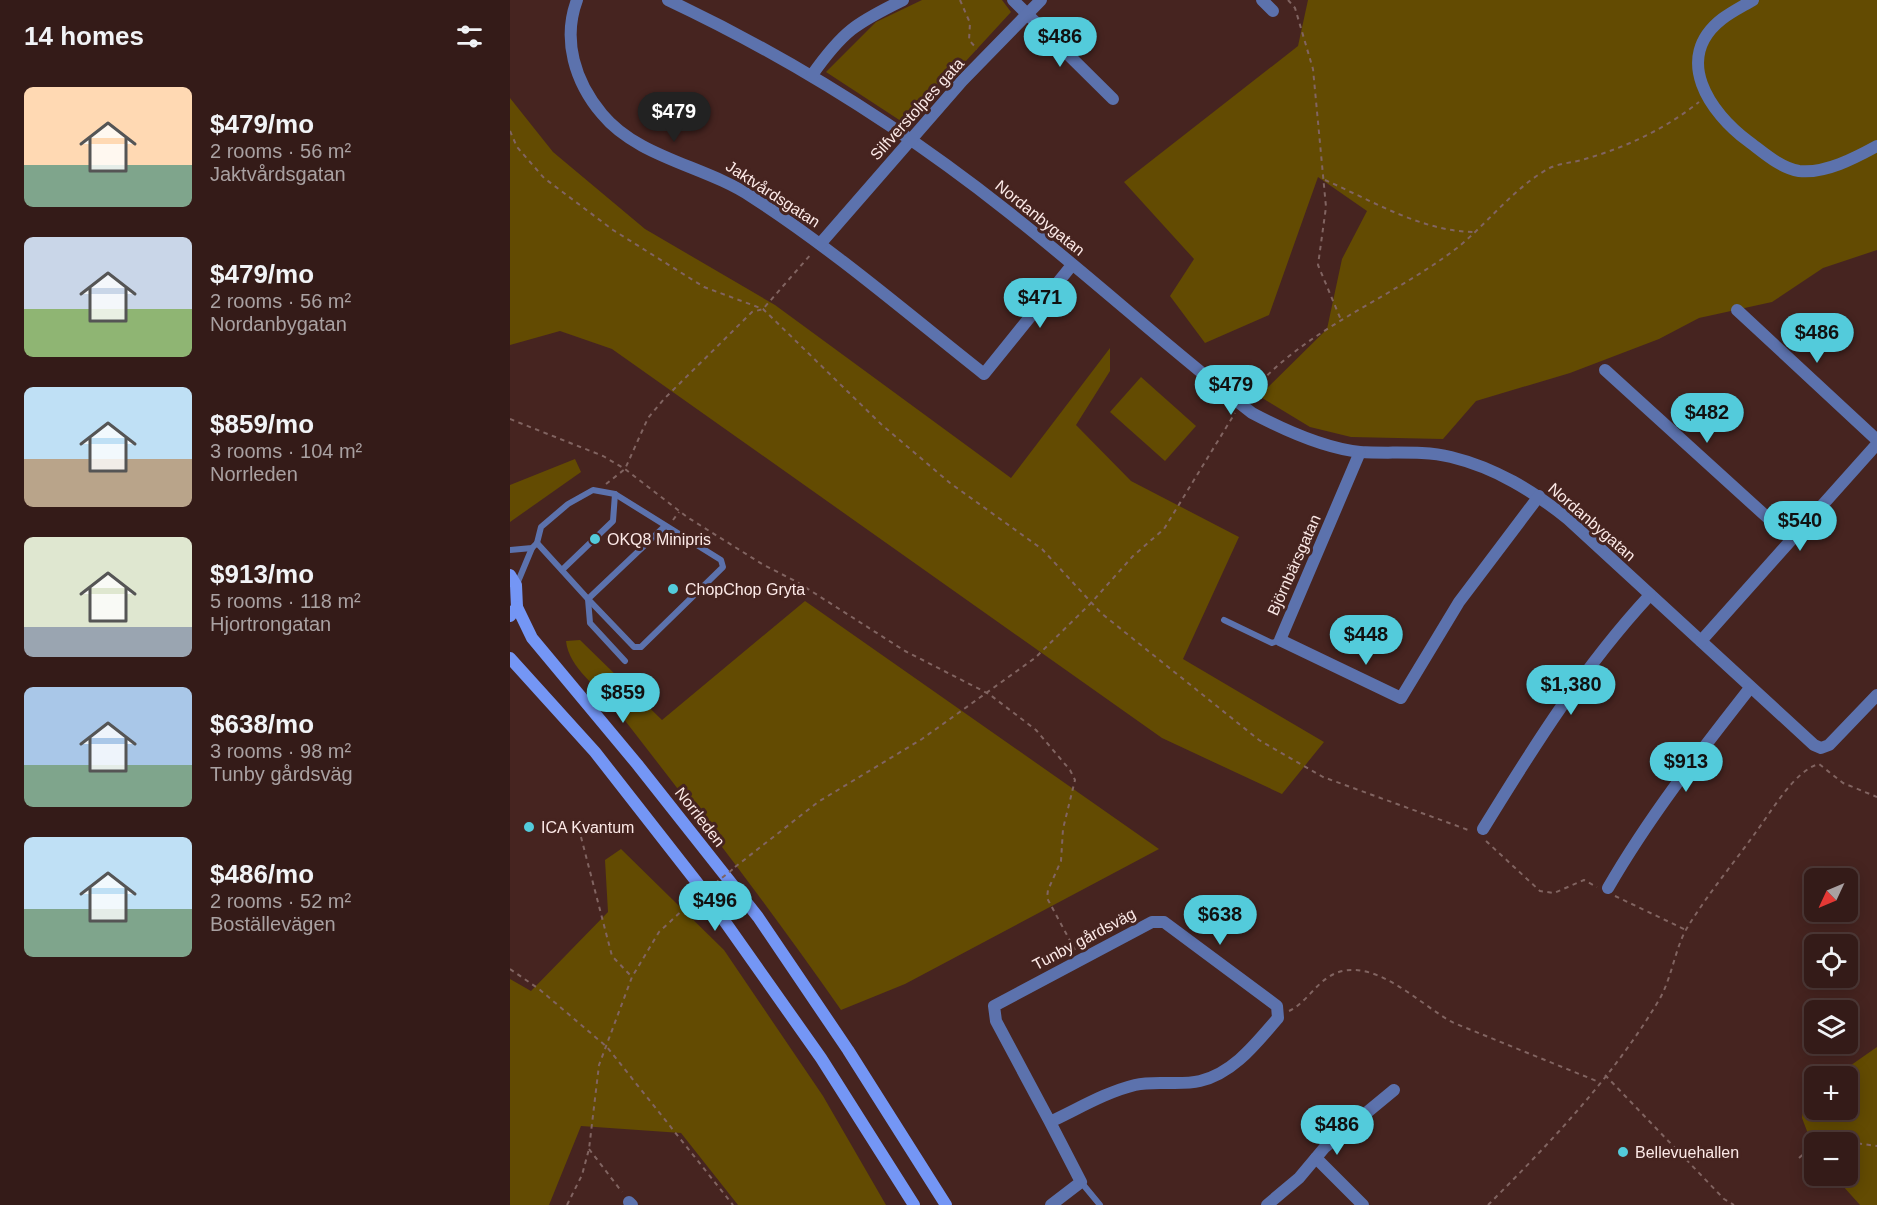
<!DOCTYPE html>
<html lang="en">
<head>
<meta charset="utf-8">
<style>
	:root { --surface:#341b18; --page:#3c2421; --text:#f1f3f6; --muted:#a9a1a2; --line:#4e3937; --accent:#53cbdb }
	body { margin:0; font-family:Arial,sans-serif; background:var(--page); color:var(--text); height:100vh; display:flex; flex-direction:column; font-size:22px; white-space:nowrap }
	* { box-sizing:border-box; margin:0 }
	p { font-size:20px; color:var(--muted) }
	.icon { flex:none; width:33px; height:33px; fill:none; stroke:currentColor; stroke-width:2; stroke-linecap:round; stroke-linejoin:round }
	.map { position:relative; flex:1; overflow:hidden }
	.panel { display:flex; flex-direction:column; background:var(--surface); width:510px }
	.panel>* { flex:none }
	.needle { width:39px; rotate:226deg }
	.tools { position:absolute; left:1294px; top:868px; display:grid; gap:12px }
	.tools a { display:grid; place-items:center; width:54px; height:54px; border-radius:9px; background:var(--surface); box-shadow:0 3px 15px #0003,0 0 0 2px var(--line); font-size:30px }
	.price { position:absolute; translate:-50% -51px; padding:0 14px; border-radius:21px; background:var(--accent); color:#111; font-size:20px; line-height:39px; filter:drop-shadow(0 2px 3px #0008) }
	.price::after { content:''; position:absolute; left:50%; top:36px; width:18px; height:14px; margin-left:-9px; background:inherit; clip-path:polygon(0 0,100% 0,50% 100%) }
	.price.selected { background:#222; color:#fff }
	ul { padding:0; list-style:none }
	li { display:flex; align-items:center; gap:18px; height:150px; padding:0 24px }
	li span { display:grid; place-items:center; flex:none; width:168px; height:120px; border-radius:9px; color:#555 }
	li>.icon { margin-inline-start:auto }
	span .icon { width:72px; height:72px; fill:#fffc; stroke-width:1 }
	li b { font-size:26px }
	h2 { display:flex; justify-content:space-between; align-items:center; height:72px; padding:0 24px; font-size:26px }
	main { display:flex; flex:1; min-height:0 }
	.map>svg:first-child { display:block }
</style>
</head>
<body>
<main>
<section class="panel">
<h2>14 homes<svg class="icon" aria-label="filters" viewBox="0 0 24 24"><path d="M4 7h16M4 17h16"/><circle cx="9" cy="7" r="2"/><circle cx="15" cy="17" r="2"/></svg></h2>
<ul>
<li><span style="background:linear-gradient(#ffd9b3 65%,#7fa58c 0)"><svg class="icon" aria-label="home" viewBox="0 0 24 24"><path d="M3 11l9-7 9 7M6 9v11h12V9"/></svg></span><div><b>$479/mo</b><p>2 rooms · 56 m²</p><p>Jaktvårdsgatan</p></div></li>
<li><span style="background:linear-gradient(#c9d6e8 60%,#8fb573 0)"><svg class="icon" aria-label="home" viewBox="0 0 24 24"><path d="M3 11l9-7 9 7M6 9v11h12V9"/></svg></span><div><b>$479/mo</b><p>2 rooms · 56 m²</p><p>Nordanbygatan</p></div></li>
<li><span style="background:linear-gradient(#bfe0f5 60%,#b9a48a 0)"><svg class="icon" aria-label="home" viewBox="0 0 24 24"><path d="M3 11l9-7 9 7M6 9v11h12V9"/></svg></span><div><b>$859/mo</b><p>3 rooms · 104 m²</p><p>Norrleden</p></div></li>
<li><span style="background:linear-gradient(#dfe7d0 75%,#9aa5b1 0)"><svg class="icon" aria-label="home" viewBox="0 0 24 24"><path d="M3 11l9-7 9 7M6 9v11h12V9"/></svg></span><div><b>$913/mo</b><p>5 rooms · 118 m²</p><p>Hjortrongatan</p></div></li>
<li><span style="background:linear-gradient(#a9c7e8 65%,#7fa58c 0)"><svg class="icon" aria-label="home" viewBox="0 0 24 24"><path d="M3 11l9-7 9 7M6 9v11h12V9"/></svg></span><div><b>$638/mo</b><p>3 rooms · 98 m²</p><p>Tunby gårdsväg</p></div></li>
<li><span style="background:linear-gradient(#bfe0f5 60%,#7fa58c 0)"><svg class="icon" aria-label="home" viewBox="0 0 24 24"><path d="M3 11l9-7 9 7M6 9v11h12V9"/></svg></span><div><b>$486/mo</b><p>2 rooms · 52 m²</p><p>Boställevägen</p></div></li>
</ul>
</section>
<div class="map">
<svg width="1367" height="1205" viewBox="0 0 1367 1205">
	<rect width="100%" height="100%" fill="#462420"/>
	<g fill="#634b02">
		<path d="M412,0H492L501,12L397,125L316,72L366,22Z"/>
		<path d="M798,0H1367V250L1313,268L1262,302L1189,318L1149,339L1060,373L966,401L933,439L841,437L800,427L749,396L817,329L832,259L857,211L808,177L759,315L695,343L660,296L684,259L614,182L788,46Z"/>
		<path d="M0,98L43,152L135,229L265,305L501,478L600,348V371L566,425L621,481L729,537L673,659L814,742L772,794L652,738L102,349L50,331L0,345Z"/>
		<path d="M631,377L686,426L655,461L600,412Z"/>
		<path d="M65,459L71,472L0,522V485Z"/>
		<path d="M295,601L649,849L395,984L331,1010C259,907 183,808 106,709C89,687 59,669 56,641L70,640L152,720Z"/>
		<path d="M111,849L214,950L313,1096L376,1205H228L171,1133L71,1126L39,1205H0V979L21,991L98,912L95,860Z"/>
		<path d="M1367,1047V1205H1350L1324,1176H1338V1143H1305V1152L1292,1118L1294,1098L1305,1090V1110H1338V1077H1324Z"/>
	</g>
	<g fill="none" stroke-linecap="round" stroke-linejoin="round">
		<g stroke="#816461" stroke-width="2" stroke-dasharray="4.5 4.5" stroke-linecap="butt">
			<path d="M450,0L460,23L459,40L467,49"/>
			<path d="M778,0L785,8L803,69L816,207L808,265L831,320"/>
			<path d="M0,131L7,147L34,178L103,230L194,287L253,309L372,425L440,483L532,549L591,613L749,740L813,777L961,831"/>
			<path d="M815,180C863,201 912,232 966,232"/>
			<path d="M739,395C795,328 879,300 947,248C978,223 1002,190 1036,170C1047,163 1063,163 1075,159C1117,147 1155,129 1189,102"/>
			<path d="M0,419L93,456L115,469L177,517L252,564L287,582L395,651L479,694L526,730L560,770L565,780L553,829L551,861L538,890L537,898L565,950"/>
			<path d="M96,484L115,469L138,418L154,399L242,312L253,309L302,253"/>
			<path d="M163,520L169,512"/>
			<path d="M71,837L102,956L122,977"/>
			<path d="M976,841L1030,891L1044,893L1074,880L1087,887"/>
			<path d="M225,867L308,802L412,739L525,658L581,603L623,556L654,529L725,413"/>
			<path d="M1105,896L1176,930"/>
			<path d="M0,969L29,989L97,1047L223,1205"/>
			<path d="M779,1011C793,1005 804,987 817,978C859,949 910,1006 944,1023L1089,1082"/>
			<path d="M1095,1075L1214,1199L1224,1205"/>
			<path d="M1305,1143L1310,1138L1367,1146"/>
			<path d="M79,1149L112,1192"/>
			<path d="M1289,1158L1305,1144"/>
			<path d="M57,1205L72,1175L79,1149L89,1065L122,977L149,932L177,906"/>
			<path d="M978,1205C1040,1143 1104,1076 1149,1000C1162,978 1165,948 1177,928C1197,895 1223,864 1246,832C1261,812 1285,770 1309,764L1333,783L1367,797"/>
		</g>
		<g stroke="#5c72ad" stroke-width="6">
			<path d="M27,543L31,527L58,504L83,490L105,494L211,560L213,567L131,647H124L78,599L155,526"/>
			<path d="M0,550L22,548L27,543L78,599L80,623L115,661"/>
			<path d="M52,570L103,521L105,494"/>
			<path d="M7,584L22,548"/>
			<path d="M714,620L762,643L770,640"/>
			<path d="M571,1182L590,1205"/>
		</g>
		<g stroke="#5c72ad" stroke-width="12">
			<path d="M67,0C52,40 65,82 92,114C128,158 196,166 242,197C324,250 398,314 474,374L562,265"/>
			<path d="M158,0C279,57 392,128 497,211C580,276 658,348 742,413C774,430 813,448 850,452C881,454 911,450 941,457C986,468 1023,491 1058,519L1304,745L1311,748L1319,745L1367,695"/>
			<path d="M503,0L603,99"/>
			<path d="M752,0L763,11"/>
			<path d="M1243,0C1233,6 1221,12 1212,19C1162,58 1200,113 1238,141C1253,152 1270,168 1289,171C1315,174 1345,158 1367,146"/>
			<path d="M302,75C333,31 346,23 393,0"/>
			<path d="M310,244L452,81L531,0"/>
			<path d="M1227,310L1367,440"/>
			<path d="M1095,370L1281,539"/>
			<path d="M850,452L770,640L891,698L949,602L1029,496"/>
			<path d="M1191,641L1367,444"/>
			<path d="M973,829C1024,746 1074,666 1140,595"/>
			<path d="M1098,888C1139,817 1189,753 1240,688"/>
			<path d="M540,1122L486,1021L484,1006L642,922H654L767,1006L768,1018C747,1042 724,1073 690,1081C669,1086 646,1080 625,1085C596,1092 568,1109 540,1122L571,1182L541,1205"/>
			<path d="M806,1158L853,1205"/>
			<path d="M119,1202L122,1205"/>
			<path d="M757,1205L789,1178L815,1147L884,1090"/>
		</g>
		<g stroke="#7496f5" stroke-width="12">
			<path d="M0,575L6,585L7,607L0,616"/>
			<path d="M7,607L22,638L127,764L248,917L338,1050L436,1205"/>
			<path d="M0,658L85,752L189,885L311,1058L404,1205"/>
		</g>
		<path stroke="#816461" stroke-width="2" stroke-dasharray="4.5 4.5" stroke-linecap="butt" d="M177,906L223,869"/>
	</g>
	<g fill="#53cbdb" stroke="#462420" stroke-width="2">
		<circle cx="85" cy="539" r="6"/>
		<circle cx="163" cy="589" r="6"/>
		<circle cx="19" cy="827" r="6"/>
		<circle cx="1113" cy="1152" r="6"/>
	</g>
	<g text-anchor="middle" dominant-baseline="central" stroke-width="6" stroke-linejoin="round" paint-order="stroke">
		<g font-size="16" fill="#fce9e7" stroke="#462420">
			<text transform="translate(407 109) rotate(-48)">Silfverstolpes gata</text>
			<text transform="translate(263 194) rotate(33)">Jaktvårdsgatan</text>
			<text transform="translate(530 218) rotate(39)">Nordanbygatan</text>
			<text transform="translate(1082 522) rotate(41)">Nordanbygatan</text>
			<text transform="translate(784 565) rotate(-66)">Björnbärsgatan</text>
			<text transform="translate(190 817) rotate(52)">Norrleden</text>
			<text transform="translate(574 939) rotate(-28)">Tunby gårdsväg</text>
		</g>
		<g font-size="16" fill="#fce9e7" stroke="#462420" text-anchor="start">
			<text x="97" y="539">OKQ8 Minipris</text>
			<text x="175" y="589">ChopChop Gryta</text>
			<text x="31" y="827">ICA Kvantum</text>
			<text x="1125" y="1152">Bellevuehallen</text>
		</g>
	</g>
</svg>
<div class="tools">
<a><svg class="needle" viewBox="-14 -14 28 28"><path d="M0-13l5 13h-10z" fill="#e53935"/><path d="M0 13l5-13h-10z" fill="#a9a1a2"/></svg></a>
<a><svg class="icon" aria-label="locate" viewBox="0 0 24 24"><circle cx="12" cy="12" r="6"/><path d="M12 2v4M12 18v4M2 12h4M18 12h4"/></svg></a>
<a><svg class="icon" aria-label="layers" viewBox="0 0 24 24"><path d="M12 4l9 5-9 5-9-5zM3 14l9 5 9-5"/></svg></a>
<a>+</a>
<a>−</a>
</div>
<b class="price" style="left:550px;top:68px">$486</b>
<b class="price selected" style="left:164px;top:143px">$479</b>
<b class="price" style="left:530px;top:329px">$471</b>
<b class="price" style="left:1307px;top:364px">$486</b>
<b class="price" style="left:721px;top:416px">$479</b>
<b class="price" style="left:1197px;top:444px">$482</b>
<b class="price" style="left:1290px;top:552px">$540</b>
<b class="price" style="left:856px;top:666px">$448</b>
<b class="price" style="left:1061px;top:716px">$1,380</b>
<b class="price" style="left:113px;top:724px">$859</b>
<b class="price" style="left:1176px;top:793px">$913</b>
<b class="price" style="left:205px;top:932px">$496</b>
<b class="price" style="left:710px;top:946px">$638</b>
<b class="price" style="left:827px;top:1156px">$486</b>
</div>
</main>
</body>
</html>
